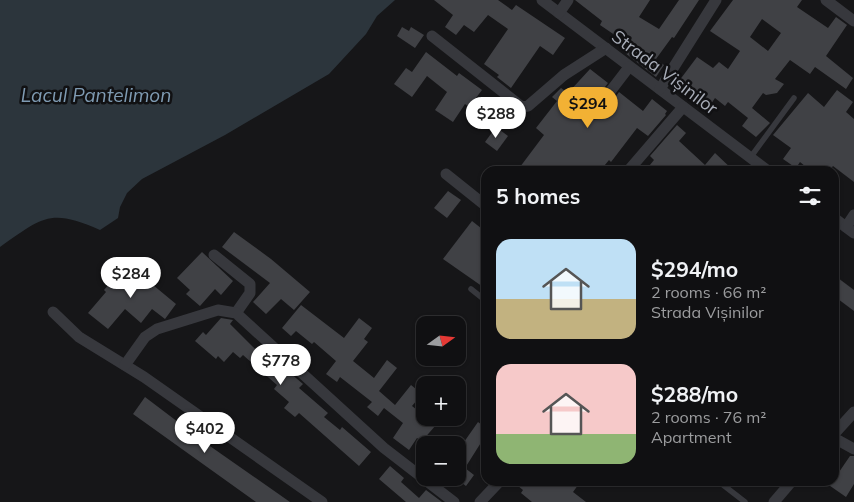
<!DOCTYPE html>
<html lang="en">
<head>
<meta charset="utf-8">
<style>
	:root { --surface:#101012; --page:#19191b; --text:#f1f3f6; --muted:#9c9d9f; --line:#303032; --accent:#f2b134 }
	body { margin:0; font-family:Mulish,sans-serif; background:var(--page); color:var(--text); height:100vh; display:flex; flex-direction:column; font-size:19px; white-space:nowrap }
	* { box-sizing:border-box; margin:0 }
	p { font-size:16px; color:var(--muted) }
	.icon { flex:none; width:28px; height:28px; fill:none; stroke:currentColor; stroke-width:2; stroke-linecap:round; stroke-linejoin:round }
	.map { position:relative; flex:1; overflow:hidden }
	.drawer { position:absolute; left:481px; top:166px; width:358px; height:320px; display:flex; flex-direction:column; background:var(--surface); border-radius:15px; box-shadow:0 1px 4px #0004,0 0 0 1px var(--line) }
	.drawer>* { flex:none }
	.needle { width:32px; rotate:75deg }
	.fabs { position:absolute; left:416px; top:316px; display:grid; gap:10px }
	.fabs a { display:grid; place-items:center; width:50px; height:50px; border-radius:10px; background:var(--surface); box-shadow:0 1px 4px #0004,0 0 0 1px var(--line); font-size:25px }
	.price { position:absolute; translate:-50% -42px; padding:0 11px; border-radius:18px; background:#fff; color:#222; font-size:16px; line-height:32px; filter:drop-shadow(0 1px 2px #0008) }
	.price::after { content:''; position:absolute; left:50%; top:30px; width:15px; height:11px; margin-left:-8px; background:inherit; clip-path:polygon(0 0,100% 0,50% 100%) }
	.price.selected { background:var(--accent); color:#111 }
	ul { padding:0; list-style:none }
	li { display:flex; align-items:center; gap:15px; height:125px; padding:0 15px }
	li span { display:grid; place-items:center; flex:none; width:140px; height:100px; border-radius:15px; color:#555 }
	li>.icon { margin-inline-start:auto }
	span .icon { width:60px; height:60px; fill:#fffc; stroke-width:1 }
	li b { font-size:21px }
	h2 { display:flex; justify-content:space-between; align-items:center; height:60px; padding:0 15px; font-size:21px }
	.map>svg:first-child { display:block }
</style>
</head>
<body>
<div class="map">
<svg width="854" height="502" viewBox="0 0 854 502">
	<rect width="100%" height="100%" fill="#161618"/>
	<path fill="#2c353c" d="M0,0H395L377,16L366,34L329,74L225,135L142,179L127,193L120,207L118,218L100,230C50,208 43,217 0,247Z"/>
	<g fill="#404145" fill-rule="evenodd">
		<path d="M434,0H498L512,10L516,5L565,38L553,55L540,46L511,88L497,77L499,75L484,64L508,29L488,15L474,32L464,25L456,35L445,27L453,15Z"/>
		<path d="M575,0H650L639,17L659,29L679,0H699L674,38L672,37L656,59L664,65L656,77L620,49L625,42L600,25L602,21Z"/>
		<path d="M733,0H802L797,7L828,28L836,17L847,25L826,56L853,78L846,89L815,67L810,74L790,60L775,79L784,84L777,93L766,95L763,93L752,108L770,123L756,137L742,126L748,118L728,102L725,106L715,98L711,104L679,81L697,57L713,68L719,62L728,69L740,51L710,31ZM762,19L781,33L768,51L750,37Z"/>
		<path d="M402,27L409,31L411,27L424,35L415,48L397,36Z"/>
		<path d="M426,52L457,76L459,73L482,90L469,107L465,104L453,122L435,110L447,92L427,76L412,97L394,84L406,68L412,72Z"/>
		<path d="M590,69L608,83L587,110L586,116L589,120L599,119L619,92L643,111L652,99L667,111L665,114L666,115L648,136L637,128L611,162L609,160L600,171H517L544,135L536,128L557,101L552,97L561,88L568,93Z"/>
		<path d="M837,90L853,102L846,112L854,119V182L833,166L829,171H811L800,162L796,168L783,159L791,148L773,135L808,93L824,107Z"/>
		<path d="M677,125L686,133L679,141L705,165L715,153L734,171H645L654,160L650,156Z"/>
		<path d="M496,127L508,136L497,151L485,142Z"/>
		<path d="M448,191L461,200L447,218L434,208Z"/>
		<path d="M472,221L486,232V289L443,259Z"/>
		<path d="M234,232L271,259L310,292L294,310L281,299L266,314L253,302L270,283L222,247Z"/>
		<path d="M202,252L233,281L221,295L215,289L200,306L186,294L190,290L177,278Z"/>
		<path d="M131,263L149,278L147,280L176,304L165,319L152,309L141,323L125,309L108,329L88,313L106,292L104,290L110,283L113,285Z"/>
		<path d="M834,275L854,290V311L834,296Z"/>
		<path d="M301,305L344,338L359,318L372,328L364,339L368,342L353,361L374,378L387,360L397,368L379,391L395,405L411,385L422,394L412,406L436,425L422,441L417,438L409,450L393,438L403,423L384,408L378,416L367,407L372,402L340,377L337,382L326,374L336,361L314,342L312,344L296,331L291,336L282,328Z"/>
		<path d="M221,318L233,320L230,324L252,346L285,376L289,372L303,384L299,388L328,413L324,417L340,430L342,427L371,452L359,466L299,413L295,417L284,408L289,402L274,389L277,385L243,355L240,358L233,352L224,362L218,356L216,359L195,341L203,332L206,335Z"/>
		<path d="M145,397L207,444L290,502H256L133,414Z"/>
		<path d="M478,422L486,428V444L482,441L465,468L474,475L466,486L458,480V437L464,442Z"/>
		<path d="M850,456H854V484L846,497L823,481H834V473L837,475Z"/>
		<path d="M390,466L404,478L401,482L419,498L426,490L442,502H406L379,479Z"/>
		<path d="M512,481H581L573,492L586,502H532L521,493L523,490Z"/>
	</g>
	<g fill="none" stroke-linecap="round" stroke-linejoin="round">
		<g stroke="#37383d" stroke-width="5.5">
			<path d="M750,158L794,98"/>
			<path d="M471,289L486,301"/>
			<path d="M718,481L745,502"/>
		</g>
		<g stroke="#37383d" stroke-width="11">
			<path d="M542,0L768,171"/>
			<path d="M826,0L854,21"/>
			<path d="M559,13L568,0"/>
			<path d="M432,36L522,107L528,106L564,75L606,48"/>
			<path d="M660,89L716,0"/>
			<path d="M593,114L629,67"/>
			<path d="M628,171L683,107"/>
			<path d="M446,174L486,206"/>
			<path d="M834,218L854,233"/>
			<path d="M846,227L854,215"/>
			<path d="M214,255L250,284V293L236,313"/>
			<path d="M53,312L79,337L144,377L322,502"/>
			<path d="M125,365L145,337L157,329L218,310L236,313L384,448L454,502"/>
			<path d="M834,434L854,412"/>
			<path d="M834,438L854,449"/>
			<path d="M480,502L500,481"/>
			<path d="M774,502L792,481"/>
		</g>
	</g>
	<g text-anchor="middle" dominant-baseline="central" stroke-width="5" stroke-linejoin="round" paint-order="stroke">
		<g font-size="18" fill="#a8adb8" stroke="#111113">
			<text transform="translate(665 72) rotate(37)">Strada Vișinilor</text>
		</g>
		<g font-size="19" font-style="italic" fill="#7f9bb3" stroke="#111113">
			<text x="96" y="95">Lacul Pantelimon</text>
		</g>
	</g>
</svg>
<div class="fabs">
<a><svg class="needle" viewBox="-14 -14 28 28"><path d="M0-13l5 13h-10z" fill="#e53935"/><path d="M0 13l5-13h-10z" fill="#9c9d9f"/></svg></a>
<a>+</a>
<a>−</a>
</div>
<b class="price selected" style="left:588px;top:129px">$294</b>
<b class="price" style="left:496px;top:139px">$288</b>
<b class="price" style="left:131px;top:299px">$284</b>
<b class="price" style="left:281px;top:386px">$778</b>
<b class="price" style="left:205px;top:454px">$402</b>
<section class="drawer">
<h2>5 homes<svg class="icon" aria-label="filters" viewBox="0 0 24 24"><path d="M4 7h16M4 17h16"/><circle cx="9" cy="7" r="2"/><circle cx="15" cy="17" r="2"/></svg></h2>
<ul>
<li><span style="background:linear-gradient(#bfe0f5 60%,#c2b280 0)"><svg class="icon" aria-label="home" viewBox="0 0 24 24"><path d="M3 11l9-7 9 7M6 9v11h12V9"/></svg></span><div><b>$294/mo</b><p>2 rooms · 66 m²</p><p>Strada Vișinilor</p></div></li>
<li><span style="background:linear-gradient(#f6c9c9 70%,#8fb573 0)"><svg class="icon" aria-label="home" viewBox="0 0 24 24"><path d="M3 11l9-7 9 7M6 9v11h12V9"/></svg></span><div><b>$288/mo</b><p>2 rooms · 76 m²</p><p>Apartment</p></div></li>
</ul>
</section>
</div>
</body>
</html>
